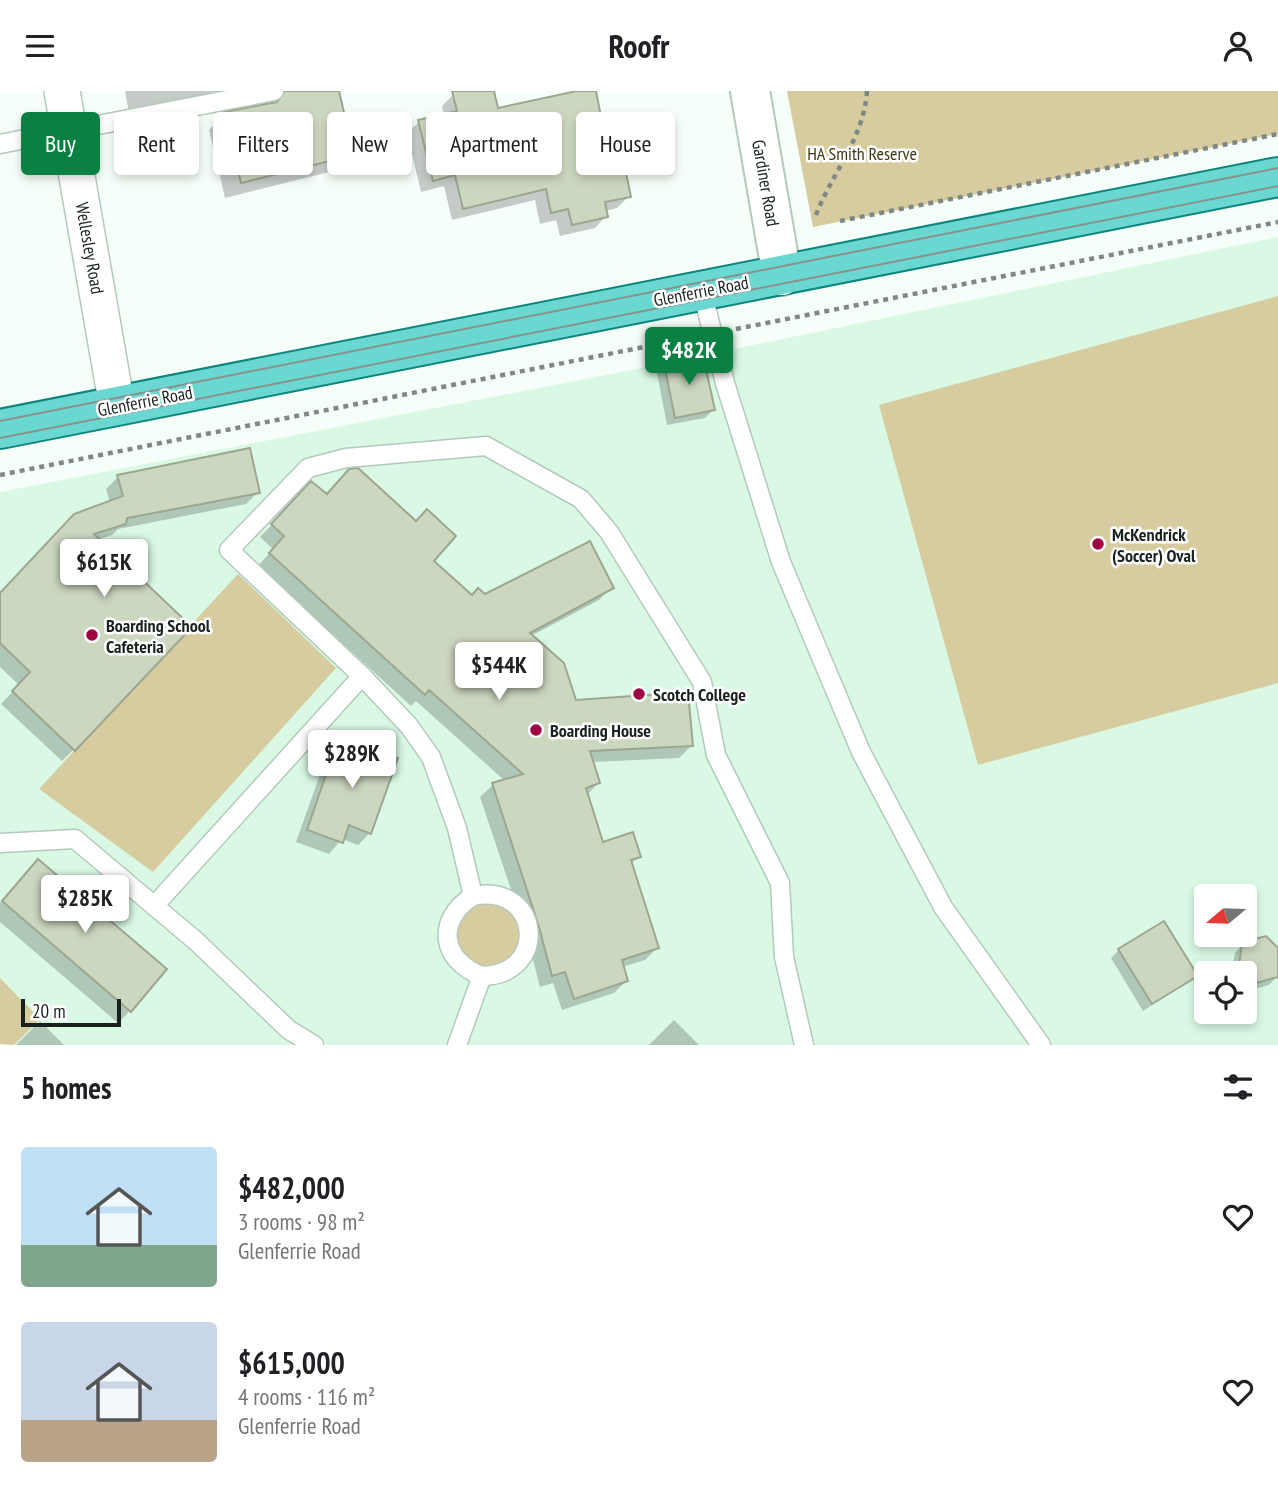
<!DOCTYPE html>
<html lang="en">
<head>
<meta charset="utf-8">
<style>
	:root { --surface:#fff; --page:#f6f6f6; --text:#202124; --muted:#757577; --accent:#0b8043 }
	body { margin:0; font-family:"PT Sans Narrow",sans-serif; background:var(--page); color:var(--text); height:100vh; display:flex; flex-direction:column; font-size:26px; white-space:nowrap }
	* { box-sizing:border-box; margin:0 }
	p { font-size:23px; color:var(--muted) }
	.icon { flex:none; width:38px; height:38px; fill:none; stroke:currentColor; stroke-width:2; stroke-linecap:round; stroke-linejoin:round }
	.map { position:relative; height:954px; overflow:hidden }
	.details { display:flex; flex-direction:column; background:var(--surface); flex:1 }
	.details>* { flex:none }
	.hud { position:absolute; left:21px; top:21px; width:700px; height:63px; display:flex; gap:14px }
	.needle { width:46px; rotate:251deg }
	.tools { position:absolute; left:1194px; top:793px; display:grid; gap:14px }
	.tools a { display:grid; place-items:center; width:63px; height:63px; border-radius:7px; background:var(--surface); box-shadow:0 4px 10px #0003; font-size:35px }
	.scale { position:absolute; left:21px; bottom:18px; width:100px; box-sizing:border-box; padding-left:7px; border:4px solid #18211c; border-top:0; font-size:19px; line-height:24px; white-space:nowrap; color:#18211c; -webkit-text-stroke:5px #fff; paint-order:stroke }
	.price { position:absolute; translate:-50% -60px; padding:0 16px; border-radius:7px; background:#fff; color:#222; font-size:23px; line-height:46px; filter:drop-shadow(0 2px 4px #0008) }
	.price::after { content:''; position:absolute; left:50%; top:42px; width:21px; height:16px; margin-left:-10px; background:inherit; clip-path:polygon(0 0,100% 0,50% 100%) }
	.price.selected { background:var(--accent); color:#fff }
	ul { padding:0; list-style:none }
	li { display:flex; align-items:center; gap:21px; height:175px; padding:0 21px }
	li span { display:grid; place-items:center; flex:none; width:196px; height:140px; border-radius:7px; color:#555 }
	li>.icon { margin-inline-start:auto }
	span .icon { width:84px; height:84px; fill:#fffc; stroke-width:1 }
	li b { font-size:30px }
	h2 { display:flex; justify-content:space-between; align-items:center; height:84px; padding:0 21px; font-size:30px }
	.pill { padding:0 24px; border-radius:7px; background:var(--surface); box-shadow:0 4px 10px #0003; font-size:24px; line-height:63px }
	.pill.selected { background:var(--accent); color:#fff }
	header { display:flex; justify-content:space-between; align-items:center; height:91px; padding:0 21px; background:var(--surface); font-size:32px; font-weight:600 }
	.map>svg:first-child { display:block }
</style>
</head>
<body>
<header><svg class="icon" aria-label="menu" viewBox="0 0 24 24"><path d="M4 6h16M4 12h16M4 18h16"/></svg>Roofr<svg class="icon" aria-label="person" viewBox="0 0 24 24"><circle cx="12" cy="8" r="4"/><path d="M4 21q1-7 8-7t8 7"/></svg></header>
<div class="map">
<svg width="1278" height="954" viewBox="0 0 1278 954">
	<rect width="100%" height="100%" fill="#f5fef8"/>
	<path fill="#daf9e5" fill-rule="evenodd" d="M1278,146V954H0V401L632,279ZM1206,805H1244V844H1206ZM1206,882H1244V920H1206Z"/>
	<g fill="#d6cc9f">
		<path d="M787,0H1278V43L813,136Z"/>
		<path d="M1278,205V592L978,674L879,314Z"/>
		<path d="M238,483L336,577L153,781L39,698Z"/>
		<circle cx="488" cy="844" r="32"/>
		<path d="M0,887L40,928L14,954L0,953Z"/>
	</g>
	<g fill="#0003">
		<path d="M125,0H243L129,22Z"/>
		<path d="M465,0H492L496,19L594,0L605,53L629,105L617,117L605,120L606,125L595,137L560,145L556,129L540,133L535,109L452,129L444,95L421,101L407,42L419,31L444,25L442,15L454,3Z"/>
		<path d="M225,23L352,63L337,79L225,107L209,39Z"/>
		<path d="M665,274L713,319L705,327L667,334L657,282Z"/>
		<path d="M118,386L258,401L246,413L118,438L112,444L97,449L74,658L62,670L1,613L19,594L0,576V503L110,411L106,398Z"/>
		<path d="M311,393L432,470L472,506L611,496L599,509L531,545L575,611L691,655L679,667L592,671L598,692L587,704L602,753L639,765L631,773L657,857L645,869L622,876L626,890L614,902L562,919L553,892L540,896L528,849L480,706L493,694L505,690L416,610L411,615L258,475L273,458L260,446Z"/>
		<path d="M340,648L370,742L358,754L342,748L329,763L296,751L328,661Z"/>
		<path d="M38,770L130,920L118,932L0,831V812Z"/>
		<path d="M1243,853L1278,860L1277,885L1269,894L1247,900L1244,897V882H1231L1235,862Z"/>
		<path d="M1119,859L1196,885L1143,920L1111,867Z"/>
		<path d="M674,929L699,954H649Z"/>
		<path d="M40,930L64,954H16Z"/>
	</g>
	<g fill="#ccd7c0" stroke="#9ca690" stroke-width="2">
		<path d="M285,0H339L354,64L241,92L224,21L277,11Z"/>
		<path d="M452,0H494L498,17L577,0H596L606,51L619,48L631,106L605,111L608,126L572,134L568,118L551,122L546,98L463,118L455,84L433,90L418,29L457,20Z"/>
		<path d="M703,265L715,319L675,327L664,273Z"/>
		<path d="M250,357L260,402L127,427L126,433L94,443L192,536L75,660L12,600L30,581L0,552V502L74,423L123,405L117,384Z"/>
		<path d="M358,377L416,430L427,418L456,445L434,470L472,504L478,497L485,503L590,450L614,497L530,542L564,572L576,609L688,601L693,655L590,660L600,692L586,697L603,751L633,741L641,766L631,769L659,857L622,869L628,890L574,908L565,881L552,885L539,836L492,692L523,683L429,599L425,604L269,462L284,445L271,433L311,390L327,403L349,378Z"/>
		<path d="M339,646L398,667L371,743L349,734L343,752L307,739Z"/>
		<path d="M38,768L167,878L131,921L2,810Z"/>
		<path d="M1164,830L1198,885L1152,913L1118,858Z"/>
		<path d="M1266,845L1278,857V886L1256,892L1239,875L1242,851Z"/>
	</g>
	<g fill="none" stroke-linecap="round" stroke-linejoin="round">
		<defs>
			<g id="lane">
				<path d="M0,53L274,0"/>
				<path d="M702,200L725,292L781,471L861,661L943,816L1041,954"/>
				<path d="M0,752L75,748L197,851L289,939L314,954"/>
				<path d="M473,805C541,791 550,884 482,885"/>
				<path d="M154,815L362,585"/>
				<path d="M457,954L482,885C441,870 435,829 473,805L457,737L431,666L409,635L362,585L229,459L308,377L346,367L486,355L581,408L609,441L702,591L716,664L780,792L784,866L804,954"/>
			</g>
			<path id="street" d="M62,0L117,315"/>
			<path id="secondary" d="M750,0L782,185"/>
			<path id="primary" d="M0,338L1278,86"/>
		</defs>
		<use href="#lane" stroke="#b3cabb" stroke-width="21"/>
		<use href="#street" stroke="#b3cabb" stroke-width="38"/>
		<use href="#secondary" stroke="#b3cabb" stroke-width="42"/>
		<use href="#primary" stroke="#0c867d" stroke-width="42"/>
		<g stroke="#7f8883" stroke-width="4.5" stroke-dasharray="5 5" stroke-linecap="butt">
			<path d="M816,124C832,82 864,47 867,0"/>
			<path d="M840,130L1278,43"/>
			<path d="M736,238L1278,131"/>
			<path d="M0,384L689,247"/>
		</g>
		<use href="#lane" stroke="#fff" stroke-width="18"/>
		<use href="#street" stroke="#fff" stroke-width="35"/>
		<use href="#secondary" stroke="#fff" stroke-width="38"/>
		<use href="#primary" stroke="#6ad7d0" stroke-width="38"/>
		<g stroke="#88918c" stroke-width="2">
			<path d="M0,330L1278,77"/>
			<path d="M0,347L1278,95"/>
		</g>
	</g>
	<g fill="#9f0141" stroke="#fff" stroke-width="2.5">
		<circle cx="1098" cy="453" r="7"/>
		<circle cx="92" cy="544" r="7"/>
		<circle cx="639" cy="603" r="7"/>
		<circle cx="536" cy="639" r="7"/>
	</g>
	<g text-anchor="middle" dominant-baseline="central" stroke-width="5" stroke-linejoin="round" paint-order="stroke">
		<g font-size="18" fill="#3e3611" stroke="#fff">
			<text x="862" y="62">HA Smith Reserve</text>
		</g>
		<g font-size="18" fill="#18211c" stroke="#fff">
			<text transform="translate(766 92) rotate(80)">Gardiner Road</text>
			<text transform="translate(90 157) rotate(80)">Wellesley Road</text>
			<text transform="translate(701 200) rotate(-11)">Glenferrie Road</text>
			<text transform="translate(145 310) rotate(-11)">Glenferrie Road</text>
		</g>
		<g font-size="18" font-weight="bold" fill="#18211c" stroke="#fff" text-anchor="start">
			<text x="1112" y="443">McKendrick<tspan x="1112" dy="21">(Soccer) Oval</tspan></text>
			<text x="106" y="534">Boarding School<tspan x="106" dy="21">Cafeteria</tspan></text>
			<text x="653" y="603">Scotch College</text>
			<text x="550" y="639">Boarding House</text>
		</g>
	</g>
</svg>
<div class="tools">
<a><svg class="needle" viewBox="-14 -14 28 28"><path d="M0-13l5 13h-10z" fill="#e53935"/><path d="M0 13l5-13h-10z" fill="#757577"/></svg></a>
<a><svg class="icon" aria-label="locate" viewBox="0 0 24 24"><circle cx="12" cy="12" r="6"/><path d="M12 2v4M12 18v4M2 12h4M18 12h4"/></svg></a>
</div>
<div class="scale">20 m</div>
<b class="price selected" style="left:689px;top:296px">$482K</b>
<b class="price" style="left:104px;top:508px">$615K</b>
<b class="price" style="left:499px;top:611px">$544K</b>
<b class="price" style="left:352px;top:699px">$289K</b>
<b class="price" style="left:85px;top:844px">$285K</b>
<div class="hud">
<a class="pill selected">Buy</a>
<a class="pill">Rent</a>
<a class="pill">Filters</a>
<a class="pill">New</a>
<a class="pill">Apartment</a>
<a class="pill">House</a>
</div>
</div>
<section class="details">
<h2>5 homes<svg class="icon" aria-label="filters" viewBox="0 0 24 24"><path d="M4 7h16M4 17h16"/><circle cx="9" cy="7" r="2"/><circle cx="15" cy="17" r="2"/></svg></h2>
<ul>
<li><span style="background:linear-gradient(#bfe0f5 70%,#7fa58c 0)"><svg class="icon" aria-label="home" viewBox="0 0 24 24"><path d="M3 11l9-7 9 7M6 9v11h12V9"/></svg></span><div><b>$482,000</b><p>3 rooms · 98 m²</p><p>Glenferrie Road</p></div><svg class="icon" aria-label="heart" viewBox="0 0 24 24"><path d="M12 20l-8-8c-3-5 5-10 8-4 3-6 11-1 8 4z"/></svg></li>
<li><span style="background:linear-gradient(#c9d6e8 70%,#b9a48a 0)"><svg class="icon" aria-label="home" viewBox="0 0 24 24"><path d="M3 11l9-7 9 7M6 9v11h12V9"/></svg></span><div><b>$615,000</b><p>4 rooms · 116 m²</p><p>Glenferrie Road</p></div><svg class="icon" aria-label="heart" viewBox="0 0 24 24"><path d="M12 20l-8-8c-3-5 5-10 8-4 3-6 11-1 8 4z"/></svg></li>
</ul>
</section>
</body>
</html>
